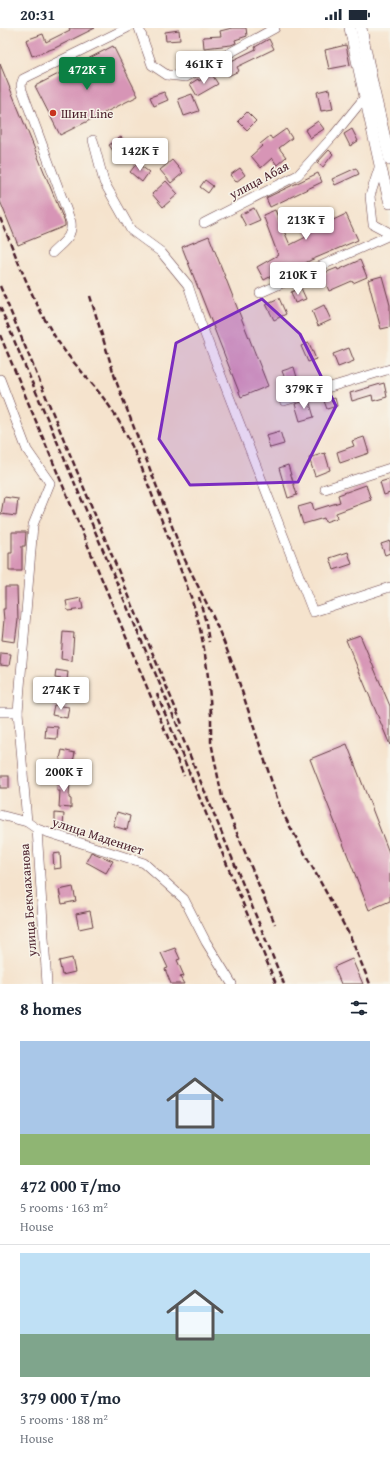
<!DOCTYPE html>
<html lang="en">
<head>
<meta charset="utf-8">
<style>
	:root { --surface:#fff; --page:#f6f6f7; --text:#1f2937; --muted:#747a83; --line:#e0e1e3; --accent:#0b8043 }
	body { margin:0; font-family:"Gentium Book Plus",serif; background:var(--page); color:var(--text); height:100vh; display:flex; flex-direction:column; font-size:15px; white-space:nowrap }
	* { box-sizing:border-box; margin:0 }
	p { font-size:13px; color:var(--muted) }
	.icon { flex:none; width:22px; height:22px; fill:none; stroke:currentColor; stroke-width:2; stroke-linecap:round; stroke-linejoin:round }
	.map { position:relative; height:956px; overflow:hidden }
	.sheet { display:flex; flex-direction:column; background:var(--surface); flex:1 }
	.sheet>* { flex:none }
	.price { position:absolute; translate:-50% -34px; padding:0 9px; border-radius:4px; background:#fff; color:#222; font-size:13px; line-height:26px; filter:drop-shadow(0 1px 2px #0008) }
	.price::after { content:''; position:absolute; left:50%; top:24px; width:12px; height:9px; margin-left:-6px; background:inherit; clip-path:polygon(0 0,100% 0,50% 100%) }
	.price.current { background:var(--accent); color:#fff }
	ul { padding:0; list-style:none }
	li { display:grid; align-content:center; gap:8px; height:212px; padding:0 20px }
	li+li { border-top:1px solid var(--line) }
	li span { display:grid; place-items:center; height:124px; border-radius:0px; color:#555 }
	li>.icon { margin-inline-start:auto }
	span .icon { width:72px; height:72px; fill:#fffc; stroke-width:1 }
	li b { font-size:17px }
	h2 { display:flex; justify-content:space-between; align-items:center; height:48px; padding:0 20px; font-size:17px }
	.status { display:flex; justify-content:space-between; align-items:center; height:28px; padding:0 20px; background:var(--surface); direction:ltr }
	.status svg { height:11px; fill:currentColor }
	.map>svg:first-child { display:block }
</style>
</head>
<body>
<div class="status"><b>20:31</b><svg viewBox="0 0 49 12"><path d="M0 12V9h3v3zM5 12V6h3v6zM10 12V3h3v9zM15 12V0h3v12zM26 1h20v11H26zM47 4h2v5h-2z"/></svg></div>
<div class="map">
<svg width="390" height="956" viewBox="0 0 390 956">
	<rect width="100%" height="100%" fill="#f7f3e8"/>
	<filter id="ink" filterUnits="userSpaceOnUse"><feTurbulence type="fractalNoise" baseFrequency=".025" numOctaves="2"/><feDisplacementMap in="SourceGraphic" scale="8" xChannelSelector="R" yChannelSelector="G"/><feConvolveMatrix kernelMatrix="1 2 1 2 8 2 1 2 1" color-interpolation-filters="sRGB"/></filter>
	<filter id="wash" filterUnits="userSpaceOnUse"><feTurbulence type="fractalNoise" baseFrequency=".012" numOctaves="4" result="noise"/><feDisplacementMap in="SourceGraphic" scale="16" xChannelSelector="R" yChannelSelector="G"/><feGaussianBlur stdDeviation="0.9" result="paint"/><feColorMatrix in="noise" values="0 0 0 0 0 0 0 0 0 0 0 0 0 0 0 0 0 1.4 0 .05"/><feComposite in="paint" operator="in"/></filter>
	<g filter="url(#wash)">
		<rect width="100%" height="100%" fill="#f5e3cd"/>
		<g id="blocks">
			<g fill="#d795b6">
				<path d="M69,0H95L55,20L32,28L26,12L43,6L46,14L70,2Z"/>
				<path d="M232,0H246L247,8L235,12L236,15L231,17L204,20L203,9L221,8L220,3Z"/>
				<path d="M179,2L180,12L166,13L165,4Z"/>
				<path d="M269,11L274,21L237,39L239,43L228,48L223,37L256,21L255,19Z"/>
				<path d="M346,17L350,37L329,41L325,22Z"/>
				<path d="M113,18L138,68L60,107L35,58Z"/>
				<path d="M198,24L199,34L185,36L184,25Z"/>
				<path d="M0,36L65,195V198L18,217L0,173Z"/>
				<path d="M211,45L218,56L197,68L190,56L198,51L199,53Z"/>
				<path d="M329,61L333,81L321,83L317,64Z"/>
				<path d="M164,64L168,72L154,78L150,69Z"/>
				<path d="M192,66L199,83L184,88L178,71Z"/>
				<path d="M247,84L256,93L247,102L238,93Z"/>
				<path d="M318,93L324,101L310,110L305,102Z"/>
				<path d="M286,101L292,110L279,120L286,129L277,137L272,130L261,140L251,128L262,118L260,116L270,108L272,111Z"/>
				<path d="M352,101L358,113L350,118L344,106Z"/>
				<path d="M121,109L130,122L118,130L109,117Z"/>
				<path d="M329,122L333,126L323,139L317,135Z"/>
				<path d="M172,132L183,145L171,155L160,142Z"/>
				<path d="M137,135L149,144L142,154L130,144Z"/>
				<path d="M240,140L245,147L236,154L230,147Z"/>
				<path d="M356,140L359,146L335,157L332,151Z"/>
				<path d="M318,145L322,154L270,179L266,170Z"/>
				<path d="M205,152L213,158L208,165L200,159Z"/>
				<path d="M166,153L178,166L163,179L152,166Z"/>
				<path d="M254,180L260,192L246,198L240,187Z"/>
				<path d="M323,180L329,194L346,186L358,212L311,232L287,245L285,241L264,252L257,239L278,227L263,187L275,182L290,217L308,208L300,190Z"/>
				<path d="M209,208L268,358L241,369L182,219Z"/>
				<path d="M360,232L367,249L353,255L352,253L329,263L322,246L337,240L338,242Z"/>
				<path d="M382,248L390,277V299L381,301L368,252Z"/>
				<path d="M301,260L306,271L295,275L291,264Z"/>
				<path d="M279,270L286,286L274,292L266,276Z"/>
				<path d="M324,277L331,292L318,298L312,283Z"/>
				<path d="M309,315L316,331L308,334L301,318Z"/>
				<path d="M349,320L354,333L338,339L333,326Z"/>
				<path d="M294,339L298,353L287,356L282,343Z"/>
				<path d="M384,355L387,369L373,373L372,367L352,373L350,365Z"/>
				<path d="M335,370L337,378L327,381L324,373Z"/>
				<path d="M309,372L314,389L300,393L295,376Z"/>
				<path d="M280,403L284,416L270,420L266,407Z"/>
				<path d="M364,409L369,425L340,435L337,424L354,418L352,413Z"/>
				<path d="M325,425L330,442L315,448L309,430Z"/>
				<path d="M288,437L297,467L288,470L279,440Z"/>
				<path d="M390,451V465L384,467L380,454Z"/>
				<path d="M366,457L371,472L336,485L337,490L325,494L324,490L303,496L298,479L312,475L314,482L340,474L338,467Z"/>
				<path d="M4,469L18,471L16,488L1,486Z"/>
				<path d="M12,504H26L25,518H22V543H9V525H12Z"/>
				<path d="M390,513V525L385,527L381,516Z"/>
				<path d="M348,524L352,536L334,542L330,530Z"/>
				<path d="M5,559H17L18,592L15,614L2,612L4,592L3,581H5Z"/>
				<path d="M81,570L83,581L68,583L66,573Z"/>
				<path d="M63,604L74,605L72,633L61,631Z"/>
				<path d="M360,607L390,678V717L346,612Z"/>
				<path d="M1,625L11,626L9,638L0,637Z"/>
				<path d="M56,642L68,644L67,652L55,650Z"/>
				<path d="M54,677L69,679L67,690L52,687Z"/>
				<path d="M46,698L58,699L57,711L45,710Z"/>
				<path d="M347,716L390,827V873L369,882L310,731Z"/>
				<path d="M62,722L75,725L72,738L59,735Z"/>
				<rect x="0" y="748" width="9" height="12"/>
				<path d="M58,751L70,752L69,770L71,771V780L59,779L60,763H57Z"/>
				<path d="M117,784L130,788L127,802L113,798Z"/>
				<path d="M55,785L64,786L63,798L55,797Z"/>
				<path d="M91,824L113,833L106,845L86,834Z"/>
				<path d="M60,825L61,840L54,841L53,826Z"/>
				<path d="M73,859L76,873L62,876L59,862Z"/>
				<path d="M90,883L93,898L79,901L76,886Z"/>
				<path d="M175,920L180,931L177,932L184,948L180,949L184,956H171L165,941L168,940L161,925Z"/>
				<path d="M72,930L75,944L62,947L59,933Z"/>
				<path d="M352,931L363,956H341L334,939Z"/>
			</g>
		</g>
	</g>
	<g filter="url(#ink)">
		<use href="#blocks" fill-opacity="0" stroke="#643c43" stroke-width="1"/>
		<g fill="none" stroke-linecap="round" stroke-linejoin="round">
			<defs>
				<g id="minor">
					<path d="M139,0L152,37L167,47L186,49L275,0"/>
					<path d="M93,112L104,154L131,202L161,224L188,257L201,296L313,584L390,559"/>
					<path d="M380,137L370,168L373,196L390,205"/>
					<path d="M204,195L298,147L334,107L365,69"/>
					<path d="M52,225C63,214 73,209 71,194L22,62L21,57L23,51L127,0"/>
					<path d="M260,265L390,207"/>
					<path d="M0,351L27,422L50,455L33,497L18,684L27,794L37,801L47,956"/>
					<path d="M284,373L390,341"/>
					<path d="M325,461L390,440"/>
					<path d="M0,684H18"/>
					<path d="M0,787L27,794"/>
					<path d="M37,801L144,835L184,871L206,914L232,956"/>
				</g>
				<g id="major">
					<path d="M350,0L380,137L390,175"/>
					<path d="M361,0L373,59L390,132"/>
				</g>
			</defs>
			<use href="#minor" stroke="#643c43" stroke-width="10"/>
			<use href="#major" stroke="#643c43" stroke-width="12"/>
			<use href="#minor" stroke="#fff" stroke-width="9"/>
			<use href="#major" stroke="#fff" stroke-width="11"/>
			<g stroke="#4a1f2b" stroke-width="2.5" stroke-dasharray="6 3" stroke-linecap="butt">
				<path d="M0,190C19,234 35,282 64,322C75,337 89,351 101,367C118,388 130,413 141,438L191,569C204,608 209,647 211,687"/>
				<path d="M0,258L182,696"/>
				<path d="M90,268L116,353L185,532L211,584L223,612L235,642L281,782L350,908L370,956"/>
				<path d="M0,279L181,706L284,956"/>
				<path d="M0,307L184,748"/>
				<path d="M199,569L206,595L209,614"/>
				<path d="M157,666L276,956"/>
				<path d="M211,682V714L222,769L275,896"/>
			</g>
		</g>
	</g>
	<path fill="#7b2cbf" fill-opacity="0.2" stroke="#7b2cbf" stroke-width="3" stroke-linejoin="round" d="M262,271L300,306L336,378L298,454L190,457L159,411L176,315Z"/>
	<circle fill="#c8321e" stroke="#f7f3e8" stroke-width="1.5" cx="53" cy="85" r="4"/>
	<g text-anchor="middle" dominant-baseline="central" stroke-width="3" stroke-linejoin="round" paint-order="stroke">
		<g font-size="13" fill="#4a1f2b" stroke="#f7f3e8" text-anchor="start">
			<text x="61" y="85">Шин Line</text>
		</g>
		<g font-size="13" fill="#4a1f2b" stroke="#f7f3e8">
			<text transform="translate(259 152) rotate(-28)">улица Абая</text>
			<text transform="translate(98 808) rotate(18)">улица Мадениет</text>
			<text transform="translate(28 872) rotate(-94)">улица Бекмаханова</text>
		</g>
	</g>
</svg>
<b class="price" style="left:204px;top:57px">461K ₸</b>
<b class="price current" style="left:87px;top:63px">472K ₸</b>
<b class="price" style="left:140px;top:144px">142K ₸</b>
<b class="price" style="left:306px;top:213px">213K ₸</b>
<b class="price" style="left:298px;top:268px">210K ₸</b>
<b class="price" style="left:304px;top:382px">379K ₸</b>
<b class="price" style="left:61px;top:683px">274K ₸</b>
<b class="price" style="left:64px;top:765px">200K ₸</b>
</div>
<section class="sheet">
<h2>8 homes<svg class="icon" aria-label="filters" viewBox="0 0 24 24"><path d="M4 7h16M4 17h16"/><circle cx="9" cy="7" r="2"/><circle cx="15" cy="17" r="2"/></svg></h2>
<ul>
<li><span style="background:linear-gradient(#a9c7e8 75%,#8fb573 0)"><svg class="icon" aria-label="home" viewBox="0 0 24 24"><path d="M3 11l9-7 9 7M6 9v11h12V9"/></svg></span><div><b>472 000 ₸/mo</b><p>5 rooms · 163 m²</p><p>House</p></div></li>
<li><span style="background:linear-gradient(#bfe0f5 65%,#7fa58c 0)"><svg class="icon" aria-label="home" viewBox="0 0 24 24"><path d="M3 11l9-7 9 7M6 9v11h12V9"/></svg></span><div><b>379 000 ₸/mo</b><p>5 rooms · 188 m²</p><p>House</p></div></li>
</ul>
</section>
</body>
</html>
